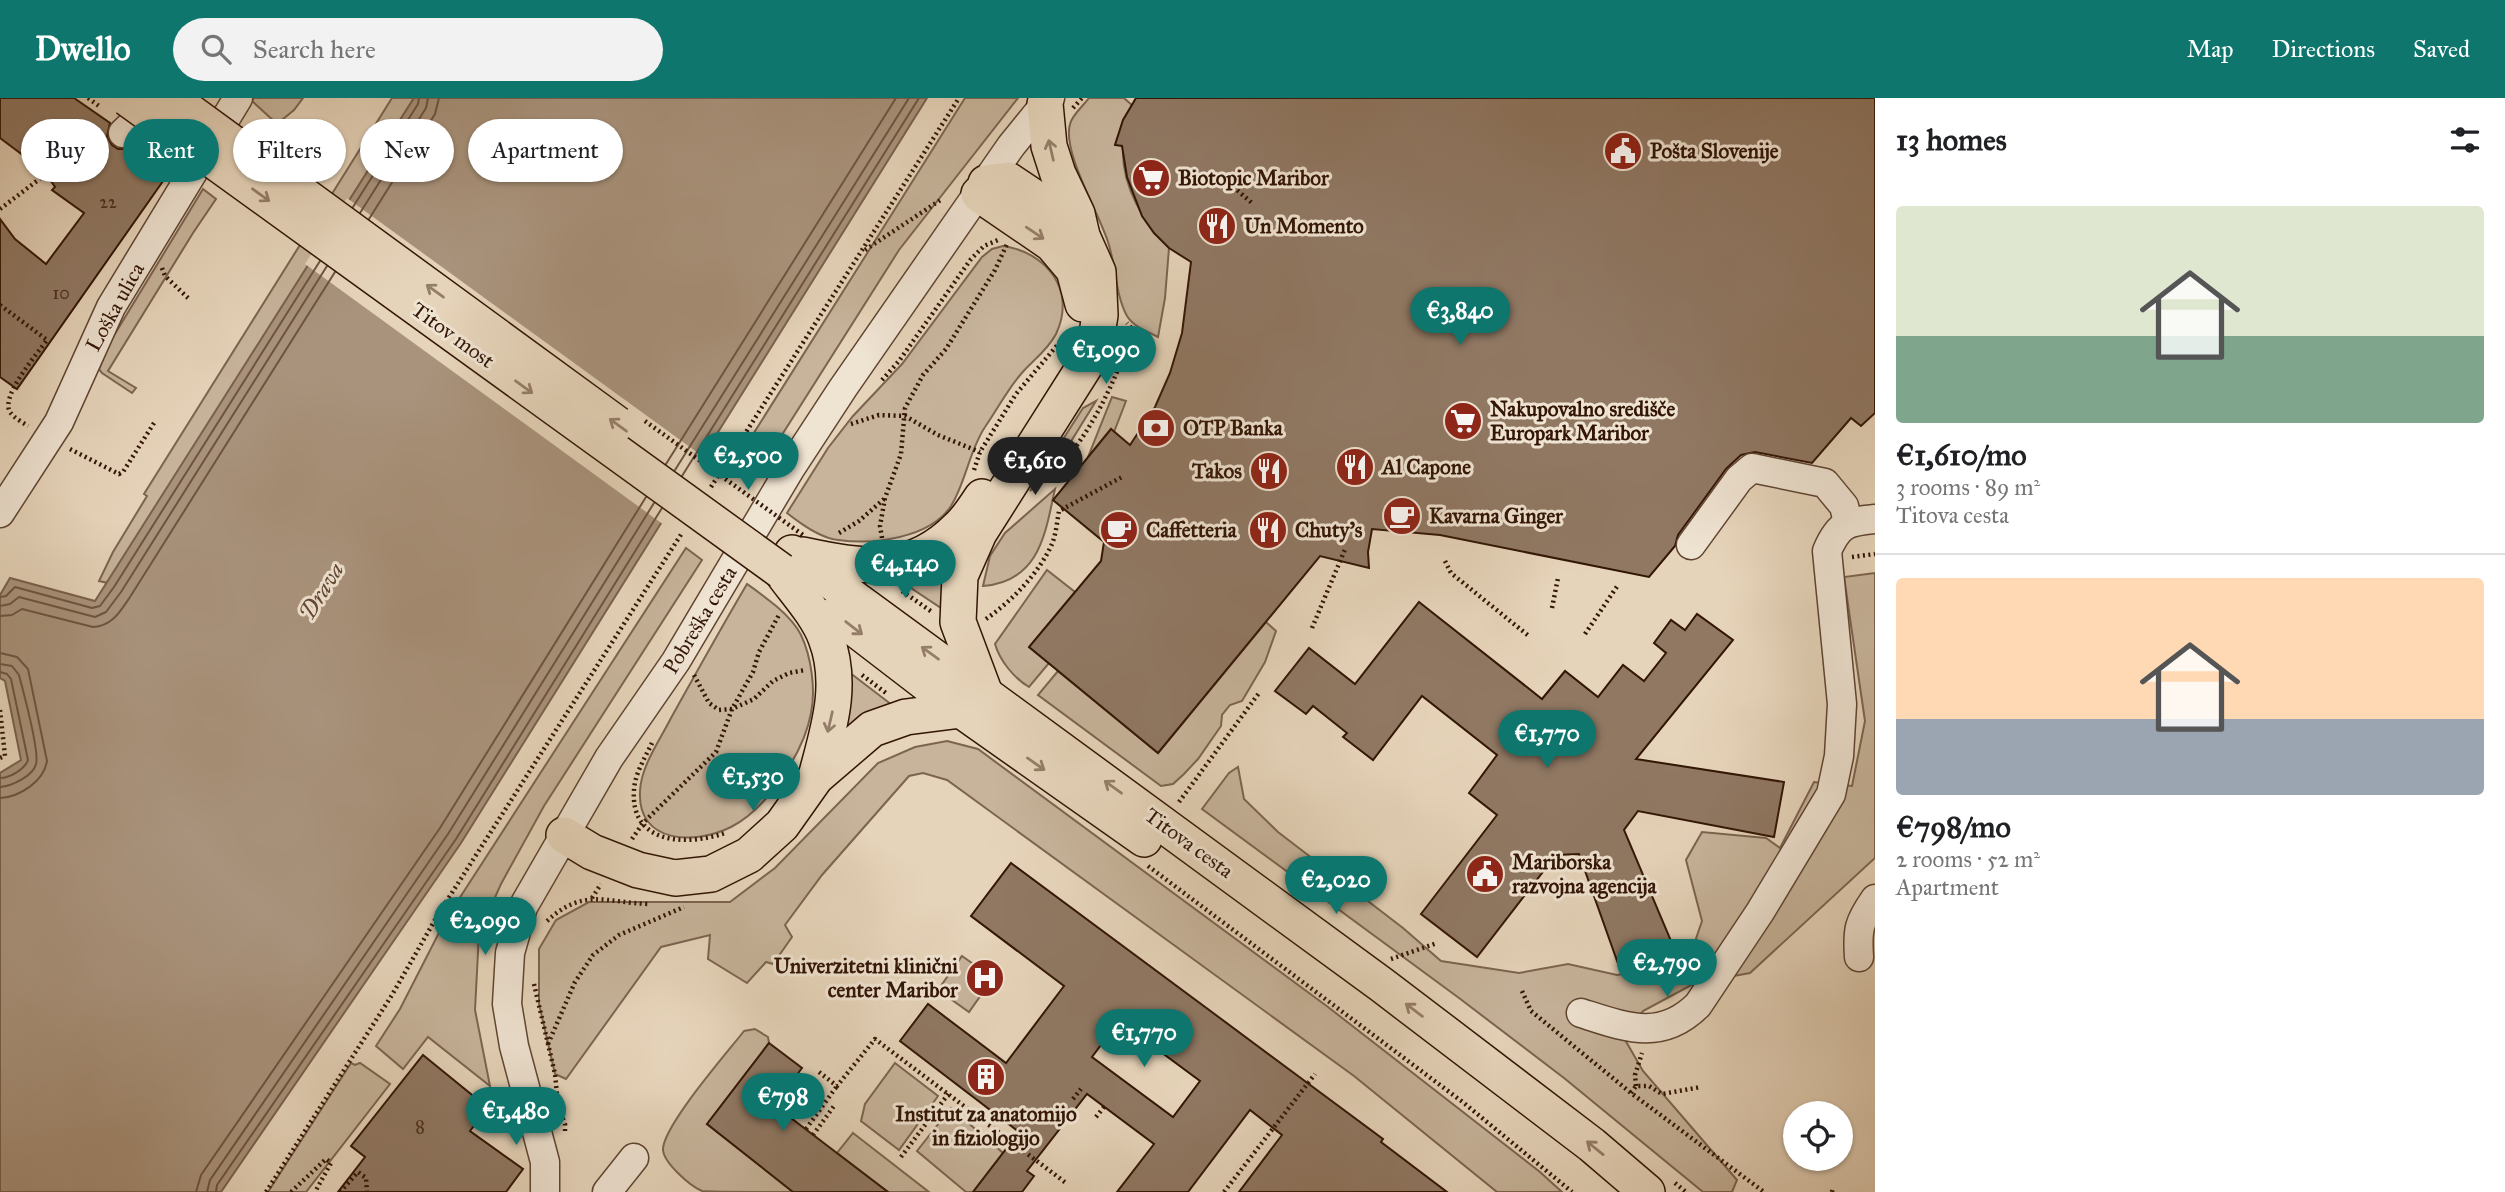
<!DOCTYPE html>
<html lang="en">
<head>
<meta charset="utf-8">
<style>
	:root { --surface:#fff; --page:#f2f2f2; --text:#202124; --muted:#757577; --line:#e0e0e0; --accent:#0f766e }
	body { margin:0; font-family:"IM FELL Great Primer",serif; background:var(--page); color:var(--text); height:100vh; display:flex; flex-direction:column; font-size:26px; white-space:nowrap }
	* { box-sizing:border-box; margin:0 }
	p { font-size:23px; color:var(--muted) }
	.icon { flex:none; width:38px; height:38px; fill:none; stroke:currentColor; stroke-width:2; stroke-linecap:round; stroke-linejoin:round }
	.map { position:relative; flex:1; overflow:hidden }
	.sheet { display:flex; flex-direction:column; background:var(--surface); width:630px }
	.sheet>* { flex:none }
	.hud { position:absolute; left:21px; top:21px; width:665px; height:63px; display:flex; gap:14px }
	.buttons { position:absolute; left:1783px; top:1003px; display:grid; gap:14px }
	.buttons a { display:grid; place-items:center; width:70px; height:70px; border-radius:50%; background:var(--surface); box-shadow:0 2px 5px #0004; font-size:35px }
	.price { position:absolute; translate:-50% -60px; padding:0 16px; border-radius:24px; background:var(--accent); color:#fff; font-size:23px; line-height:46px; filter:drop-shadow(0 2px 4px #0008) }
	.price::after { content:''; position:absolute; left:50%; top:42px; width:21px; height:16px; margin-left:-10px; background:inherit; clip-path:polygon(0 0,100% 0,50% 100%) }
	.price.selected { background:#222; color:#fff }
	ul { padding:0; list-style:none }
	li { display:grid; align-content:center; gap:14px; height:371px; padding:0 21px }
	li+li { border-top:2px solid var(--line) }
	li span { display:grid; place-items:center; height:217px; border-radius:7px; color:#555 }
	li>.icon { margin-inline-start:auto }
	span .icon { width:126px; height:126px; fill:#fffc; stroke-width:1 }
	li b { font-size:30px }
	h2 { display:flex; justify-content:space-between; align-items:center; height:84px; padding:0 21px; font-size:30px }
	.tag { padding:0 24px; border-radius:32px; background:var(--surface); box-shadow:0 2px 5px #0004; font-size:24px; line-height:63px }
	.tag.selected { background:var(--accent); color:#fff }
	header { display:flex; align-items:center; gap:42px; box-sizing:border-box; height:98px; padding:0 35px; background:var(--accent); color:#fff }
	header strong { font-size:33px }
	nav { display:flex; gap:38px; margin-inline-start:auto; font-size:24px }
	.search { width:490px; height:63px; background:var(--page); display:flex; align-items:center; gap:18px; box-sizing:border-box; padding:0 24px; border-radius:38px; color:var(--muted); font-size:26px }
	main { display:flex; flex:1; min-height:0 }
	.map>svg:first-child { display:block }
</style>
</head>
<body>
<header>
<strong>Dwello</strong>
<div class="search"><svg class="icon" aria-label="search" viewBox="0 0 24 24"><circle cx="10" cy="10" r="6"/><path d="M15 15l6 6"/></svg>Search here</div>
<nav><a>Map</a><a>Directions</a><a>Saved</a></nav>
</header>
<main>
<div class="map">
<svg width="1875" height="1094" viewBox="0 0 1875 1094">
	<rect width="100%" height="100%" fill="#e6d4ba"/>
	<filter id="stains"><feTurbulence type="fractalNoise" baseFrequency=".00286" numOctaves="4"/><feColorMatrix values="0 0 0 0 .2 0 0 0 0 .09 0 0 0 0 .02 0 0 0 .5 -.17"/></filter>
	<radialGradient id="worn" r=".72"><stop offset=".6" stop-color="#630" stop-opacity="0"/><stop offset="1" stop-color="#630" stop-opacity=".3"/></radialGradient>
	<g fill="#c7b49b" stroke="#7c6450" stroke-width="2">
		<path d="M254,0H303L294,12L277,26L252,3Z"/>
		<path d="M392,0H414L108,485L99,483L113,454L147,398L144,396Z"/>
		<path d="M965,0H1018L899,152L754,381L733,368Z"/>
		<path d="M1089,0H1124L1134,9C1130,22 1124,38 1123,52C1122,89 1144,125 1169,150L1165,200L1158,239C1146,233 1134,229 1127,218C1115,196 1116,167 1108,144C1099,115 1062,54 1070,26C1072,17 1084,7 1089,0Z"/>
		<path d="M203,91L216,101L193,135L108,273L136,290L132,295L102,275L99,271L110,244Z"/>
		<path d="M1003,148C1046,154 1077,192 1056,236C1048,252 1032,263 1021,276C1007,292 997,312 985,329C969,353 966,384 951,408C930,440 874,447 838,442C820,440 801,426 787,415L828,350L853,318L902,266L982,159L992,151Z"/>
		<path d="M1112,299L1126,303L1114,334L1111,331L1088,359Z"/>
		<path d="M1096,303L1057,366L1030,393L1083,310Z"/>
		<path d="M1055,391C1045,436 1040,483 983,488L990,458L1005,435Z"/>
		<path d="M686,450L702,462L544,708L501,786L479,835L475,912L490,988L428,939L403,971L376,948L400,911L446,821Z"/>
		<path d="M955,458L944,512L896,480Z"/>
		<path d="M1047,472L1075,494L1030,548L1049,565L1029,589C1014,580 1000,563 995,546Z"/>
		<path d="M1875,475V760L1750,875L1695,885L1643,913L1624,940L1643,973L1737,1082L1732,1094H1703L1564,980L1459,900L1202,711L1229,675L1238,669L1244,701L1278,734L1403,830L1441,863L1519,875L1568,866L1617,877L1688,864L1702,823L1686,762L1702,734L1766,740L1780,750L1814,684L1852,688L1865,623L1844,479Z"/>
		<path d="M747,486C764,498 791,517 801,537C811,558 816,591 811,615C804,654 767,711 731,729C695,747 637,746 640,693C641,668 660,642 671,620C696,575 721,530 747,486Z"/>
		<path d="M1266,524L1276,533L1265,564L1242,603L1230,607L1222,617L1221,628L1198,661L1184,676L1173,686L1161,688L1038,597L1058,573L1158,655Z"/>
		<path d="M845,571L896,610L845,638Z"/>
		<path d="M947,643L978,651L1328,909L1540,1074L1562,1094H1497L1354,978L947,682L923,675L909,678L822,777L785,827L792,839L773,866L766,864L747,885L708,861L710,837L661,849L566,981L555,976L539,906V851L556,822L589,804H730L775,770L878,665L915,649Z"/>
		<path d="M962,858L993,880L969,914L938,892Z"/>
		<path d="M755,931L768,939L769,945L707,1026L793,1094C778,1094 711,1094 702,1093C690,1088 664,1065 663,1052C662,1029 727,955 744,933Z"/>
		<path d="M351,965L355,967L360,965L390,986L306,1094H268Z"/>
		<path d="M895,965L938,998L899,1052L861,1023L865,1006Z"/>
		<path d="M951,1010L1003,1055L973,1094H966L917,1053Z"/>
		<path d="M853,1035L929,1094H888L837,1055Z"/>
	</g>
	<path fill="#a9937c" stroke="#79614c" stroke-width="2" d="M414,0H927L461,745L221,1094H0V675L21,662L5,583L0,580V497L10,480L95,503Z"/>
	<path fill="#e6d4ba" d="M347,100L705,360L664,427L305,166Z"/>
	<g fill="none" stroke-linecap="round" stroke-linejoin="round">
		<g stroke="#6e5440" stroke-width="2">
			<path d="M353,109L418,6L419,0"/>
			<path d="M360,115L426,10L428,0"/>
			<path d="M369,121L435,16L439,0"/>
			<path d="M666,366L896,0"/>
			<path d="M675,372L909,0"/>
			<path d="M682,378L919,0"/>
			<path d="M0,499L6,498L15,489L92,510L100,508L114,489L320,163"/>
			<path d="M0,508L10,506L19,499L95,519L106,514L121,494L327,168"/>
			<path d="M0,518L12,517L22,511L93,529C112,528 120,514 130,499L335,174"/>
			<path d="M0,555L17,559L28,571L47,663C44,683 20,699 0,700"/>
			<path d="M0,566L12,568L19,577C23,593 40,653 36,666C33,678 12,688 0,689"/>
			<path d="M0,574L7,576L11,581L28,662C25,671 10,680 0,680"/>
			<path d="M196,1094L201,1077L440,730L646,399"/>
			<path d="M207,1094L210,1082L448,736L654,405"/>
			<path d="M216,1094L217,1087L456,741L662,410"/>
		</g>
	</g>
	<g fill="#907863" stroke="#321505" stroke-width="2" fill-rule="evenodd">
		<path d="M0,0H74L110,25L107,38L112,47L118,51H126L137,45L141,48L137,53L168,76L17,291L0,279V121L15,141L46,166L84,115L52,92L55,89L44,73L0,40Z"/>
		<path d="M1136,0H1875V315L1861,328L1851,320L1812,365L1755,354L1741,357L1726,371L1678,437L1675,448L1649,479L1440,437L1372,431L1368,454L1369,470L1320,458L1158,655L1029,549L1101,463L1104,444L1053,402L1111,331L1130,347L1155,309L1170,275L1182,235L1191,164L1169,150L1154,135L1142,118L1127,79L1122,48L1115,47L1123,22Z"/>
		<path d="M1419,504L1542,601L1565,573L1598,599L1623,567L1644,583L1666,555L1654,545L1671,522L1685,532L1697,516L1733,542L1636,661L1784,684L1774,739L1638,713L1624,732L1677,857L1621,874L1579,756L1556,757L1477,859L1421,816L1497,717L1469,695L1497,657L1422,598L1373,662L1343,639L1347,635L1313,608L1306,616L1275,593L1309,550L1355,586Z"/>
		<path d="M1011,765L1383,1041L1381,1044L1447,1094H1239L1282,1037L1250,1012L1188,1094H1117L1154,1046L1087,996L1027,1073L1034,1078L1022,1094H973L1019,1034L900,943L928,906L1006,965L1064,888L971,818ZM1119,923L1200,983L1173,1019L1092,959Z"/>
		<path d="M769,945L802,970L774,1007L888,1094H793L707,1026Z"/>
		<path d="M423,957L488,1010L470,1033L523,1071L506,1094H338L365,1059L351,1048Z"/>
	</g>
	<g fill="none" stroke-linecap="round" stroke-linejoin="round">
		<defs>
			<g id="minor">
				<path d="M123,35L153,6"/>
				<path d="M0,415L59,324L111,209L238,0"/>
				<path d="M1691,447L1739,381L1752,370L1825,385L1844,408L1848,424"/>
				<path d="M1859,859C1857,831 1859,824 1875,801"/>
				<path d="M1581,915C1625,929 1661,944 1698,907L1760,814L1831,696L1839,658L1842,606L1827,453C1839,425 1847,424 1875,421"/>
				<path d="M545,1094V1064L514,948L507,906L510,855L523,809L609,660L676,563L790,371L843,290L1011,48L1050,0"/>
				<path d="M607,1094L634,1060"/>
			</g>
			<g id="major">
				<path d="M986,85L1008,82L1044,106L1070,131L1082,138"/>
				<path d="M979,96L1052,146L1074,172L1083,206"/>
				<path d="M792,455L1382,887L1592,1047L1647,1094"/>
				<path d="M803,457C864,470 911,478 959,429C968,421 975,409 982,399"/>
				<path d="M781,473C796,494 817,516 826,540C844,587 828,633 816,679"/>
				<path d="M836,516L961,612L1144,741"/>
				<path d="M985,596L958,524L960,478L979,435L1086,266L1096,242L1100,217L1098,174L1082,138L1077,116L1058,76L1049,48L1045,6"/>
				<path d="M564,737L592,754L638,772L675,780L711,776L749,757L782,727L816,679L872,631L906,619L961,612"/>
			</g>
		</defs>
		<use href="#minor" stroke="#5f4532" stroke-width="31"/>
		<use href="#major" stroke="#321505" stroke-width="38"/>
		<g stroke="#321505" stroke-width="4.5" stroke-dasharray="2 3.5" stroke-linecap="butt">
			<path d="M1073,10L1082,0"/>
			<path d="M1229,85L1253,106"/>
			<path d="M0,111L46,76"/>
			<path d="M865,152L942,101"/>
			<path d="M162,170L165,178L188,200"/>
			<path d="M0,207L47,242C38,255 0,298 10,314C14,320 22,324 28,328"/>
			<path d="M882,282L899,263L971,161L984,148L998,142"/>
			<path d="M851,326L879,317L905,318L938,337L980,354"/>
			<path d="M70,351L119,376L123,374L154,325"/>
			<path d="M974,372L980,354L1016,296L1065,238"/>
			<path d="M1052,377C1091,337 1115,284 1133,232L1127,225"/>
			<path d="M711,389L959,0"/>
			<path d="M839,435L859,423L884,401"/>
			<path d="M882,440L880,428L885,400L901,356L905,310L923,277L946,251L995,172L1007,146"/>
			<path d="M1852,459L1875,456"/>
			<path d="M1445,463L1451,475L1530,539"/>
			<path d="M902,493L932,514"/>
			<path d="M1552,510L1558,480"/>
			<path d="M986,521C1012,503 1039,475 1052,446C1056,436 1057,424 1059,413L1122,379"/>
			<path d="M1312,530L1346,449"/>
			<path d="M1585,536L1618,487"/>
			<path d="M694,577L709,605L719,612L732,611L754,601L773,583L789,575L805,572"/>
			<path d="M862,577L886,595"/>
			<path d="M0,612L5,658L0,660"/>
			<path d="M652,645C645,660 635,675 634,692C630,747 687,748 725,735"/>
			<path d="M1179,704L1259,595"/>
			<path d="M632,741L643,725L716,654L732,611L753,574L759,554L780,515"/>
			<path d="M1148,768L1464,1005L1572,1094"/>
			<path d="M592,800L601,786"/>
			<path d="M547,823C584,789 606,805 650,806"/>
			<path d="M1391,861L1437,845"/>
			<path d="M534,886L555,976L558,1007"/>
			<path d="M1522,893L1531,913L1631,995L1764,1094"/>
			<path d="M548,946L575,884L593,857L619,837L684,809"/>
			<path d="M819,974L837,988L875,941L1066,1085"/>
			<path d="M1636,988L1635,977L1642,955"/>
			<path d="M1631,995L1636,988H1649L1662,996L1701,989"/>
			<path d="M1073,1001L1081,991"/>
			<path d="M559,1010L565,1026V1036"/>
			<path d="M1096,1019L1104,1009"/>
			<path d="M806,1031L837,988"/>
			<path d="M813,1037L834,1008"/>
			<path d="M901,1059L949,995"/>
			<path d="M1675,1085L1686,1094"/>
			<path d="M266,1094L392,897L439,815L682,435"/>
			<path d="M291,1094L326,1061L331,1065L315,1094"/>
			<path d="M340,1094L358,1074L366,1080L367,1094"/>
			<path d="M1224,1094L1315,976"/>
			<path d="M1832,1094L1833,1089"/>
		</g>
		<use href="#minor" stroke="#efe3d2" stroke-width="28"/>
		<use href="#major" stroke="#e6d4ba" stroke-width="35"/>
		<defs>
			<g id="major-bridge">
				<path d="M127,0L781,473"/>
				<path d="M171,0L617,326"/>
			</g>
		</defs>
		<use href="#major-bridge" stroke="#321505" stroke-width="38" stroke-linecap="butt"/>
		<g stroke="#321505" stroke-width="4.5" stroke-dasharray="2 3.5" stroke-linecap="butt">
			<path d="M88,0L99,8"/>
			<path d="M645,323L803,437"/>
		</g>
		<use href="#major-bridge" stroke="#e6d4ba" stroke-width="35"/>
	</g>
	<defs><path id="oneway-shaft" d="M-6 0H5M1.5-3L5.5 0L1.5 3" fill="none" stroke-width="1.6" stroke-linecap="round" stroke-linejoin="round" transform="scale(1.75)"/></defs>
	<g stroke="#957e69">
		<use href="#oneway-shaft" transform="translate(1051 52) rotate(-103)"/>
		<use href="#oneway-shaft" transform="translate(261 97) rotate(36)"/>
		<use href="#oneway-shaft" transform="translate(1035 135) rotate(34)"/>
		<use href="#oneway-shaft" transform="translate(435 193) rotate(-144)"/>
		<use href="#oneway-shaft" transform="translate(524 289) rotate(36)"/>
		<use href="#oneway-shaft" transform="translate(618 327) rotate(-144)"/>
		<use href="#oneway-shaft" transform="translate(854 530) rotate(38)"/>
		<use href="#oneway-shaft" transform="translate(930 555) rotate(-144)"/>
		<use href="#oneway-shaft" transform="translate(830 624) rotate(103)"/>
		<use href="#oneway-shaft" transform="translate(1036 666) rotate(35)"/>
		<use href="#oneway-shaft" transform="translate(1113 689) rotate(-144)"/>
		<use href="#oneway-shaft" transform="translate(1414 912) rotate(-143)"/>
		<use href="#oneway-shaft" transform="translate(1595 1050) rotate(-141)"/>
	</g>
	<defs>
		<symbol id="civic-disc" viewBox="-11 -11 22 22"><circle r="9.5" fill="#8f2418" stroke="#efe3d2"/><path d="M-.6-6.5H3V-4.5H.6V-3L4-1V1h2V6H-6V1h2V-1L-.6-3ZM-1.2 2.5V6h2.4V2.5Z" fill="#fff"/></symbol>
		<symbol id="supermarket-disc" viewBox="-11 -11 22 22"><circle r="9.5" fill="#8f2418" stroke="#efe3d2"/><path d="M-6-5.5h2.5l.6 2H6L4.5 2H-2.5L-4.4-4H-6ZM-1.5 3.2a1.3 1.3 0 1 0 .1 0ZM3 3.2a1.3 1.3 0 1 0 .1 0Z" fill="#fff"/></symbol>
		<symbol id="restaurant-disc" viewBox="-11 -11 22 22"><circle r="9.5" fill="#8f2418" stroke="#efe3d2"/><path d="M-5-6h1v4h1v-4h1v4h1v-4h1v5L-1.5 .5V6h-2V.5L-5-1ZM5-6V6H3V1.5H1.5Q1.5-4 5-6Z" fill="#fff"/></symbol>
		<symbol id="bank-disc" viewBox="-11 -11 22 22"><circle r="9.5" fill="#8f2418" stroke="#efe3d2"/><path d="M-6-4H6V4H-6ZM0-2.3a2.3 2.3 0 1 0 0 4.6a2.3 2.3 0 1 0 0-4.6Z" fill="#fff"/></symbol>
		<symbol id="cafe-disc" viewBox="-11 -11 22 22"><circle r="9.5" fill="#8f2418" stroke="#efe3d2"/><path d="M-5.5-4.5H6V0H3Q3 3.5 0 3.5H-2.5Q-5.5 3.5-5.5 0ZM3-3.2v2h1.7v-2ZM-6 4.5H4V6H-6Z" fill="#fff"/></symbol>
		<symbol id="hospital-disc" viewBox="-11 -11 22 22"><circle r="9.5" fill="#8f2418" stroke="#efe3d2"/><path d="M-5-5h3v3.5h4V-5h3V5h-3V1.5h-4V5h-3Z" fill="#fff"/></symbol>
		<symbol id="building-disc" viewBox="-11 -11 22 22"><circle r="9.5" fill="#8f2418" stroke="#efe3d2"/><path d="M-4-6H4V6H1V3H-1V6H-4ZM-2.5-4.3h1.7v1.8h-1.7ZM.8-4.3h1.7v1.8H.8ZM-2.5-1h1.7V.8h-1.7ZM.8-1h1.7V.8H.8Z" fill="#fff"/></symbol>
	</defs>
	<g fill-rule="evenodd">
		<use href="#civic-disc" x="1601" y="31" width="44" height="44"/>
		<use href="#supermarket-disc" x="1129" y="58" width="44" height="44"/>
		<use href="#restaurant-disc" x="1195" y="106" width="44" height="44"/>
		<use href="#supermarket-disc" x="1441" y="301" width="44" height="44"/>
		<use href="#bank-disc" x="1134" y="308" width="44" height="44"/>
		<use href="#restaurant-disc" x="1333" y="347" width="44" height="44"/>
		<use href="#restaurant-disc" x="1247" y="351" width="44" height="44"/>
		<use href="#cafe-disc" x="1380" y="396" width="44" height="44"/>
		<use href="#cafe-disc" x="1097" y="410" width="44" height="44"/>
		<use href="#restaurant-disc" x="1246" y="410" width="44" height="44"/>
		<use href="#civic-disc" x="1463" y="754" width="44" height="44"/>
		<use href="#hospital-disc" x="963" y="858" width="44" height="44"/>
		<use href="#building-disc" x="964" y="957" width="44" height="44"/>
	</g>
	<g text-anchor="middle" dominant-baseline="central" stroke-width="6" stroke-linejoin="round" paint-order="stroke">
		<g font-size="18" fill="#4a2e1c">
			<text x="108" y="104">22</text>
			<text x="61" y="195">10</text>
			<text x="420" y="1029">8</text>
		</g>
		<g font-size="21" font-weight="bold" fill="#321505" stroke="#efe3d2" text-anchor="start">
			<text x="1650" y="53">Pošta Slovenije</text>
			<text x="1178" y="80">Biotopic Maribor</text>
			<text x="1244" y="128">Un Momento</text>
			<text x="1490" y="311">Nakupovalno središče<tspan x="1490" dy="24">Europark Maribor</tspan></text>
			<text x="1183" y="330">OTP Banka</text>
			<text x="1382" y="369">Al Capone</text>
			<text x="1242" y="373" text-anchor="end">Takos</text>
			<text x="1429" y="418">Kavarna Ginger</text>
			<text x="1146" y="432">Caffetteria</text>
			<text x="1295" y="432">Chuty's</text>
			<text x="1512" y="764">Mariborska<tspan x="1512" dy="24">razvojna agencija</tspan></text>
			<text x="958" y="868" text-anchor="end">Univerzitetni klinični<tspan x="958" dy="24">center Maribor</tspan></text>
			<text x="986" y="1016" text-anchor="middle">Institut za anatomijo<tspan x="986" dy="24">in fiziologijo</tspan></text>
		</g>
		<g font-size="21" fill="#321505" stroke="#efe3d2">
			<text transform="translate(115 209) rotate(-61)">Loška ulica</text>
			<text transform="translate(453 237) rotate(36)">Titov most</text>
			<text transform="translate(700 522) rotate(-59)">Pobreška cesta</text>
			<text transform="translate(1189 745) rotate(36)">Titova cesta</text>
		</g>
		<g font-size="23" font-style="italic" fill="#624735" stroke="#efe3d2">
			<text transform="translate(321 493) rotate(-58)">Drava</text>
		</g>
	</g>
	<rect width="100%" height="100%" filter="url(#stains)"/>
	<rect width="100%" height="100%" fill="url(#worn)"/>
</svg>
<div class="buttons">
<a><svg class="icon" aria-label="locate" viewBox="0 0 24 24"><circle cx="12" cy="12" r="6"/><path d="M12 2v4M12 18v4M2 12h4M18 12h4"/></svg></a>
</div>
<b class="price" style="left:1460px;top:249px">€3,840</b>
<b class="price" style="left:1106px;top:288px">€1,090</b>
<b class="price" style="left:748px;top:394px">€2,500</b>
<b class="price selected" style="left:1035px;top:399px">€1,610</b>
<b class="price" style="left:905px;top:502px">€4,140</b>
<b class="price" style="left:1547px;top:672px">€1,770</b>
<b class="price" style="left:753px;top:715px">€1,530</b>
<b class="price" style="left:1336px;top:818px">€2,020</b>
<b class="price" style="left:485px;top:859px">€2,090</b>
<b class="price" style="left:1667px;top:901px">€2,790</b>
<b class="price" style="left:1144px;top:971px">€1,770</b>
<b class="price" style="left:783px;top:1035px">€798</b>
<b class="price" style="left:516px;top:1049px">€1,480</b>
<div class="hud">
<a class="tag">Buy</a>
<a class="tag selected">Rent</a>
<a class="tag">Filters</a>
<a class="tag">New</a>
<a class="tag">Apartment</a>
</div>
</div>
<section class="sheet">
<h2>13 homes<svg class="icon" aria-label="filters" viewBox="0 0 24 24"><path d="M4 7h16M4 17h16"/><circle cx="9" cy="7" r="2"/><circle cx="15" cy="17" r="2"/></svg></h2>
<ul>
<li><span style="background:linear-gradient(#dfe7d0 60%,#7fa58c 0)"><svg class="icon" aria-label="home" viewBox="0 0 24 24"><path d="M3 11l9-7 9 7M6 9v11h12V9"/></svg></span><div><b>€1,610/mo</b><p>3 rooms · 89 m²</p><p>Titova cesta</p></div></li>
<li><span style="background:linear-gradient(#ffd9b3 65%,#9aa5b1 0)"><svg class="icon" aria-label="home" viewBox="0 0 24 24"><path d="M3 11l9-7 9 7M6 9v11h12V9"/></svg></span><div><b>€798/mo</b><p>2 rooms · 52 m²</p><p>Apartment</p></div></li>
</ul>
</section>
</main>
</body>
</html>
